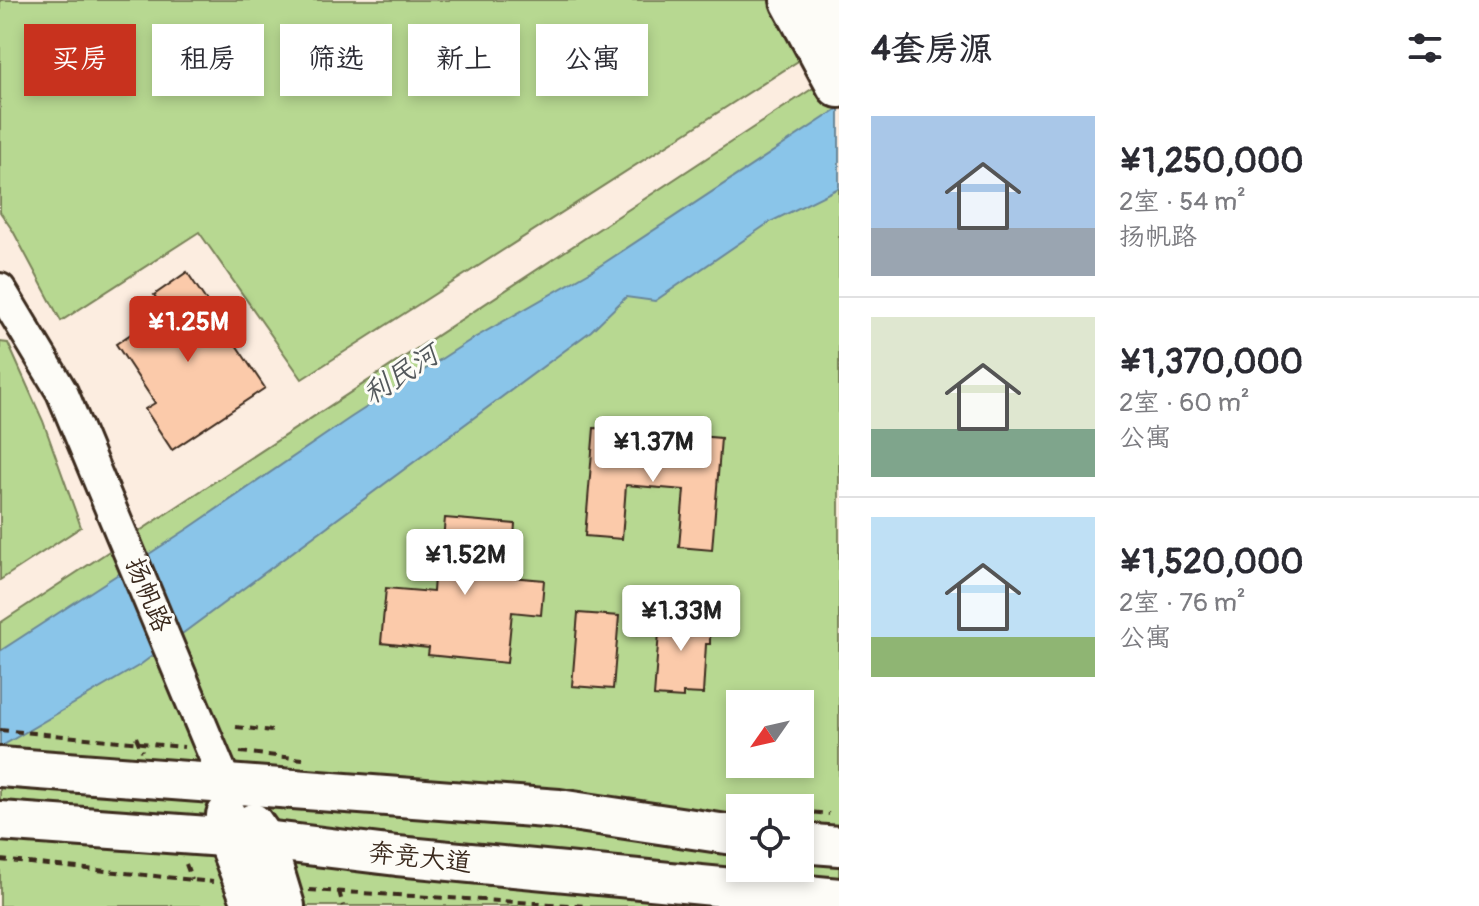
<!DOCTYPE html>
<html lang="zh">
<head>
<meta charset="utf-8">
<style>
	:root { --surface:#fff; --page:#f7f7f7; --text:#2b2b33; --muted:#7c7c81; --line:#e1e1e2; --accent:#c8321e }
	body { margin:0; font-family:Pangolin,"LXGW WenKai TC",sans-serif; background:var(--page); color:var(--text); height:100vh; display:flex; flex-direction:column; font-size:30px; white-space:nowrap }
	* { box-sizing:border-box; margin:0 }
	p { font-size:26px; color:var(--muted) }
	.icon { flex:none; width:44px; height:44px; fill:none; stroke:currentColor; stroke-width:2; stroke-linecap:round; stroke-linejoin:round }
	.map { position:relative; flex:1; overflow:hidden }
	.sheet { display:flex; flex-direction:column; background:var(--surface); width:640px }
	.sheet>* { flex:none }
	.guide { position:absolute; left:24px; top:24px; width:694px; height:72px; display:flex; gap:16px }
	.needle { width:52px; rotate:236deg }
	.fabs { position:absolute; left:726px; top:690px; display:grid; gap:16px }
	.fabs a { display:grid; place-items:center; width:88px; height:88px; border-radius:0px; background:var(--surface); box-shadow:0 4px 12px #0003; font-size:40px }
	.price { position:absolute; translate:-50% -68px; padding:0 18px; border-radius:8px; background:#fff; color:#222; font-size:26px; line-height:52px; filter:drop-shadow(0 2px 4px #0008) }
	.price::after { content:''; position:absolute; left:50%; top:48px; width:24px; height:18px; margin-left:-12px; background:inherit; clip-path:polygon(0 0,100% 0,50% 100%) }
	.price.current { background:var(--accent); color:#fff }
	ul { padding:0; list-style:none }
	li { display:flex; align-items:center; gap:24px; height:200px; padding:0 32px }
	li+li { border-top:2px solid var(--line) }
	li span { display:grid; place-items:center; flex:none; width:224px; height:160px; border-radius:0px; color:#555 }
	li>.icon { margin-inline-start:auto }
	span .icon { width:96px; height:96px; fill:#fffc; stroke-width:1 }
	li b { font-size:34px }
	h2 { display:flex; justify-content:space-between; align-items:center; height:96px; padding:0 32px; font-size:34px }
	.tag { padding:0 28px; border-radius:0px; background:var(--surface); box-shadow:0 4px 12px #0003; font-size:28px; line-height:72px }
	.tag.current { background:var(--accent); color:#fff }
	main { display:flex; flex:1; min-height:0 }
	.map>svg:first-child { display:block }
</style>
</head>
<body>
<main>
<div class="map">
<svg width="839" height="906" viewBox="0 0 839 906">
	<rect width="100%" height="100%" fill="#fcede0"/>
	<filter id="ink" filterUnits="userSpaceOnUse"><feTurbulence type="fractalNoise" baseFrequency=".0125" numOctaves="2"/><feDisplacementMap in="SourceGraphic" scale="16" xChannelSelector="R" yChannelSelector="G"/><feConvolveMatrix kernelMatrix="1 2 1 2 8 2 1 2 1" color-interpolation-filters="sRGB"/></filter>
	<g filter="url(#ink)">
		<g fill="#b7d891" stroke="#798158" stroke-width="2" fill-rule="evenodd">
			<path d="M0,0H770L806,56L302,379L199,232L61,321L13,231L0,212Z"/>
			<path d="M839,71V906H0V623ZM740,704H800V764H740ZM740,808H800V868H740Z"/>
			<path d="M0,342L8,343L43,421L81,527L0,580Z"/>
		</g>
		<path fill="#8ac5e9" stroke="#6a8798" stroke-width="2" d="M839,108V188L770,222L655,301L626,297L591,331L140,665L0,747V651L189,528L350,418L469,341L595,269Z"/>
		<g fill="#fbcaaa" stroke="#3b2a1e" stroke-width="2">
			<path d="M187,272L265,388L172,450L145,409L155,403L116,344L165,311L154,295Z"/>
			<path d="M594,428L627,430L625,447L685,452L686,435L721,438L712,550L679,547L684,490L626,485L622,539L585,536Z"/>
			<path d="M445,518L515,524L511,577L544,580L541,615L512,612L507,663L428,655L429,648L381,643L386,588L433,592L435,562L441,563Z"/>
			<path d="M661,607L690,609L689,617L710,618V644H706L703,694L683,693V698L654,696Z"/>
			<path d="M578,613L619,616L613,689L572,686Z"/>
		</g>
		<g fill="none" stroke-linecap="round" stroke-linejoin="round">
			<defs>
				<path id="minor" d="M0,289L62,392L226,784"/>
				<g id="major">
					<path d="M819,0L839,32"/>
					<path d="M0,767L559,809L740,836"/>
					<path d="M226,815V838L253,906"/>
					<path d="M0,821L265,840L397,856L839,898"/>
					<path d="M253,823L265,840L285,906"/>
					<path d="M800,843L839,846"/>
				</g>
				<path id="highway" d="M793,0L839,85"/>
			</defs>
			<use href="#minor" stroke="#3b2a1e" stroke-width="36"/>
			<use href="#major" stroke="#3b2a1e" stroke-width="44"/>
			<use href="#highway" stroke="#3b2a1e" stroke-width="50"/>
			<g stroke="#3b2a1e" stroke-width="4" stroke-dasharray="8 6" stroke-linecap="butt">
				<path d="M236,727L272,731"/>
				<path d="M0,730L184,747"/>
				<path d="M136,737L142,751"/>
				<path d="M240,752L303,759"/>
				<path d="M741,805L771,808"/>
				<path d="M800,811L829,814"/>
				<path d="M0,860L213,882"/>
				<path d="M186,864L192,880"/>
				<path d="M309,890L587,906"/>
				<path d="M339,891L343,906"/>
			</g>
			<use href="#minor" stroke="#fdfcf7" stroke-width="30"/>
			<use href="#major" stroke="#fdfcf7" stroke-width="38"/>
			<use href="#highway" stroke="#fdfcf7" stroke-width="44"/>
		</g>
	</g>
	<g text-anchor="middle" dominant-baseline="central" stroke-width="6" stroke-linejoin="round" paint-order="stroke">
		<g font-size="26" fill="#3b2a1e" stroke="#fdfcf7">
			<text transform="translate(148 595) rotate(67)">扬帆路</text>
			<text transform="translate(420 858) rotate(6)">奔竞大道</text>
		</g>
		<g font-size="28" font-style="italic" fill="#53585b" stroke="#fdfcf7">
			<text transform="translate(401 375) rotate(-33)">利民河</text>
		</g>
	</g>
</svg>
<div class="fabs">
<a><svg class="needle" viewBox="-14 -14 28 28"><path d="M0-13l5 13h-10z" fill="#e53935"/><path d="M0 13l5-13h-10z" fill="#7c7c81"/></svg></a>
<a><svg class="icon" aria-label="locate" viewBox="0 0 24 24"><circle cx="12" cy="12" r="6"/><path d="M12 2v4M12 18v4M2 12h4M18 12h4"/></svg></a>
</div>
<b class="price current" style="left:188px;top:364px">¥1.25M</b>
<b class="price" style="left:653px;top:484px">¥1.37M</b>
<b class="price" style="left:465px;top:597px">¥1.52M</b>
<b class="price" style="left:681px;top:653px">¥1.33M</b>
<div class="guide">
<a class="tag current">买房</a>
<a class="tag">租房</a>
<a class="tag">筛选</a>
<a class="tag">新上</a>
<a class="tag">公寓</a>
</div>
</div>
<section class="sheet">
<h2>4套房源<svg class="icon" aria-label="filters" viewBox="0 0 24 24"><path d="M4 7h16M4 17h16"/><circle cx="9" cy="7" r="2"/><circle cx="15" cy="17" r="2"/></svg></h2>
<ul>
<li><span style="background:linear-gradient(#a9c7e8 70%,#9aa5b1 0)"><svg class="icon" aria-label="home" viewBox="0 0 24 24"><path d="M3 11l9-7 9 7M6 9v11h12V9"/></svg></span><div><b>¥1,250,000</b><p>2室 · 54 m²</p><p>扬帆路</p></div></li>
<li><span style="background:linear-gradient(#dfe7d0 70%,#7fa58c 0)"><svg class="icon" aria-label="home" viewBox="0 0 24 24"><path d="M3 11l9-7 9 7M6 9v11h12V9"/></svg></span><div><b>¥1,370,000</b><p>2室 · 60 m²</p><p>公寓</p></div></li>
<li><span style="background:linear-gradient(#bfe0f5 75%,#8fb573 0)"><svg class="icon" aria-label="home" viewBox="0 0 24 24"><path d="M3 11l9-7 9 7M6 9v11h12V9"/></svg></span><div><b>¥1,520,000</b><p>2室 · 76 m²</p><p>公寓</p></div></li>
</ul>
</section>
</main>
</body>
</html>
